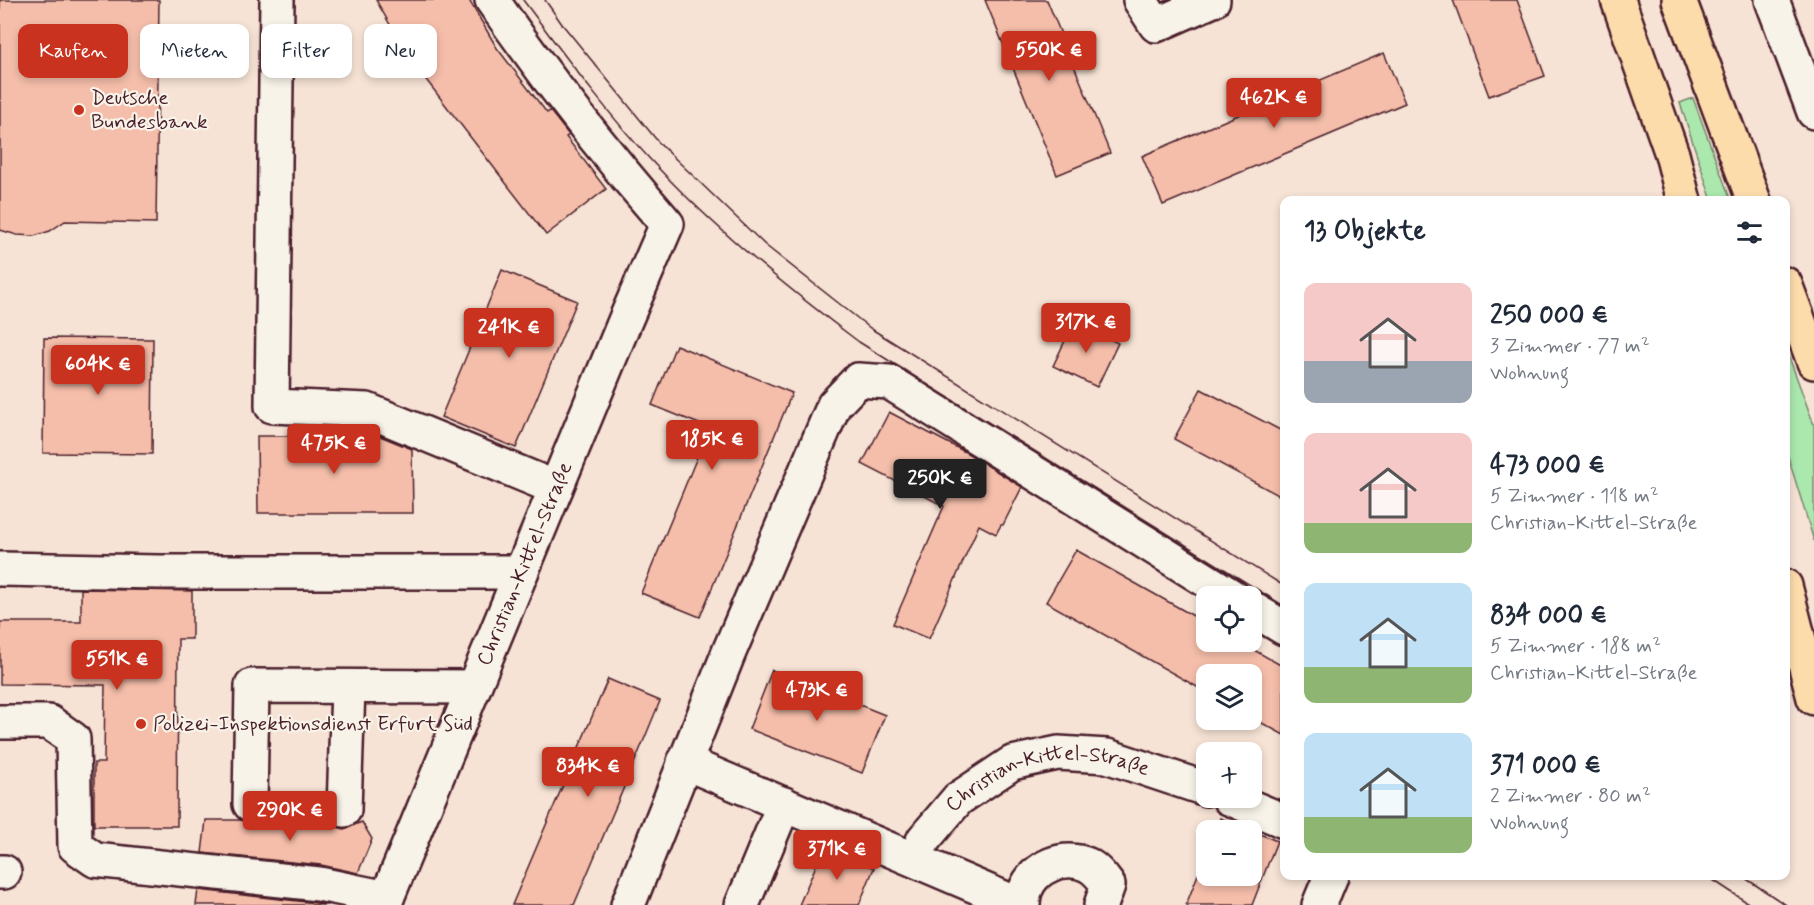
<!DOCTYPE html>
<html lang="de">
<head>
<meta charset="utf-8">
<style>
	:root { --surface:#fff; --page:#f6f6f7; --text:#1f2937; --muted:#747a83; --accent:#c8321e }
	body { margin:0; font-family:Mynerve,sans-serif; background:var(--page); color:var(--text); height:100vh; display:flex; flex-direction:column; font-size:22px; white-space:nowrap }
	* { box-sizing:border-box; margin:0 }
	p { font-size:20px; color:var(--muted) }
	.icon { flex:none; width:33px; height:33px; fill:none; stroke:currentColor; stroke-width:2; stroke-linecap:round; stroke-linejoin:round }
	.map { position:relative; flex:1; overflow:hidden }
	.sheet { position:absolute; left:1280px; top:196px; width:510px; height:684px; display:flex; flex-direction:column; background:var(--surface); border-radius:12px; box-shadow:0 3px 9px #0003 }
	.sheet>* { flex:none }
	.guide { position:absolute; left:18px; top:24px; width:570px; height:54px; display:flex; gap:12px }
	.controls { position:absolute; left:1196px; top:586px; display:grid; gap:12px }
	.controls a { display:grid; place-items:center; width:66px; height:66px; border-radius:12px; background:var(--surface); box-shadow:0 3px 9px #0003; font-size:30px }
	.price { position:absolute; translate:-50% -51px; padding:0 14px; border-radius:6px; background:var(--accent); color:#fff; font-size:20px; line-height:39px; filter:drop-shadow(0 2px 3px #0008) }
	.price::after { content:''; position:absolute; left:50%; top:36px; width:18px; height:14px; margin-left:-9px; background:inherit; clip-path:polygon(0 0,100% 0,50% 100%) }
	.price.current { background:#222; color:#fff }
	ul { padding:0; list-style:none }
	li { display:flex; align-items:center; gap:18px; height:150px; padding:0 24px }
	li span { display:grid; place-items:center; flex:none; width:168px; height:120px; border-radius:12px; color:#555 }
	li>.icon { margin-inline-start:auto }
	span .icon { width:72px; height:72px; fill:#fffc; stroke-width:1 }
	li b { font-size:26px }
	h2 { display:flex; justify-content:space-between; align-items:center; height:72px; padding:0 24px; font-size:26px }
	.pill { padding:0 21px; border-radius:12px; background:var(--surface); box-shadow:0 3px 9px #0003; font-size:21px; line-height:54px }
	.pill.current { background:var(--accent); color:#fff }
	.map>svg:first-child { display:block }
</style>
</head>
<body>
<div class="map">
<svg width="1814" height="905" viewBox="0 0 1814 905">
	<rect width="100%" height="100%" fill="#f6e3d5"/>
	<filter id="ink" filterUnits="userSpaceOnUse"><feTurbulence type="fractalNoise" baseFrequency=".0167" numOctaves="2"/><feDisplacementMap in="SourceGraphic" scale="12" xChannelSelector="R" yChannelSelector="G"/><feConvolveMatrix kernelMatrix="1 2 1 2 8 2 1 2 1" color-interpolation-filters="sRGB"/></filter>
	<g filter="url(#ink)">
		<g fill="#aae8ae" stroke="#7a846c" stroke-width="1.5">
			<path d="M1693,98L1731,201H1712L1680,103Z"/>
			<path d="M1785,346L1814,425V541L1785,447Z"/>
		</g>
		<g fill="#f5beaa" stroke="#4a1f2b" stroke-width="1.5">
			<path d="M0,0H159L156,223L65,221L50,231L34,236L17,235L0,230Z"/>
			<path d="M376,0H469L497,48L547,113L550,111L569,135L566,137L606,189L546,235L424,77L421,79Z"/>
			<path d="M985,0H1047L1110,153L1057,175Z"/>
			<path d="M1453,0H1517L1545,76L1489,96Z"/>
			<path d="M1384,53L1405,103L1163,205L1142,156Z"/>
			<path d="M502,270L577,301L516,448L441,417Z"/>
			<path d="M1074,322L1118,343L1097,387L1053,366Z"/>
			<path d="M44,338L153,339L152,454L43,453Z"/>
			<path d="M676,345L792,393L700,617L641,593L709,428L652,405Z"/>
			<path d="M1201,389L1284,432V498L1174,439Z"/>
			<path d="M889,412L969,454L1022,487L1003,525H1001L996,534L979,525L929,639L893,624L944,506L862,464Z"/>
			<path d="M322,431H353V436H380L412,449L413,513H258L257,436H322Z"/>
			<path d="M1076,550L1206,623V642H1240L1284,667V735L1251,717V675H1206V692L1046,602Z"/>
			<path d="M81,589L192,591V639H178L177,826H94V763H104L105,685L0,684V622H81Z"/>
			<path d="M772,670L885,715L862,773L749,729Z"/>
			<path d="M608,679L660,701L641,747L574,905H512Z"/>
			<path d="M1220,818L1277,841L1252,905H1186L1206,854V876H1251V831H1215Z"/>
			<path d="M206,820H241L249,823L259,820L330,821L335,826L344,829L362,822L372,839L358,873L321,865L202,853Z"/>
			<path d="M824,847L874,868L859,905H799Z"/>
			<path d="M198,890L316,903L328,905H196Z"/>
		</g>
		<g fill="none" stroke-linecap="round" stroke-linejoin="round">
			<defs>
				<g id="minor">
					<path d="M277,0L272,406L367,410L556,488"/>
					<path d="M1140,0L1156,25L1213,0"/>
					<path d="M1772,0L1814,112"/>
					<path d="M0,569L159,572H521"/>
					<path d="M1251,608L1284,628"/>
					<path d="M0,722H49L73,739L75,846L95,860L319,884L387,898"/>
					<path d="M684,762L1020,905"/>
					<path d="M1229,798L1284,821"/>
					<path d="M250,804L252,686L474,687"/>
					<path d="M344,810L348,687"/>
					<path id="s1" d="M914,859L924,839L958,799L1012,763L1058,753L1107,756L1206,789"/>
					<path d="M0,872H4"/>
					<path id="s2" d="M384,905L625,321L667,224C605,153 546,78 492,0"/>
					<path d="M628,905L729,652L834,405L858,380L889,382L1233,597"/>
					<path d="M742,905L784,804"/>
					<path d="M1023,905C1023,901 1024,895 1025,891C1034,866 1065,854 1088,865C1097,870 1103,878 1108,885L1101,905"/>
					<path d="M1319,905L1331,876"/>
				</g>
				<g id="major">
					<path d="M1618,0L1672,154L1684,201"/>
					<path d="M1679,0L1754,201"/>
					<path d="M1785,284L1814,362"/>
					<path d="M1785,586L1814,698"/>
				</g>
			</defs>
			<use href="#minor" stroke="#4a1f2b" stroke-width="38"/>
			<use href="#major" stroke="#4a1f2b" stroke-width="38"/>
			<use href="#minor" stroke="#f7f3e8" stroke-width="33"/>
			<use href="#major" stroke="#fddcac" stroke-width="33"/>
			<g stroke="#4a1f2b" stroke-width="1.5">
				<path d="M523,0C563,53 602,107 648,157C711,226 784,286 859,342L1284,606"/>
				<path d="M545,0L562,24L660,144L765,245L870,328L1284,586"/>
				<path d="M1707,876L1751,905"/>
				<path d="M1742,876L1786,905"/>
			</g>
		</g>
	</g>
	<g fill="#c8321e" stroke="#f7f3e8" stroke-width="2">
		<circle cx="79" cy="110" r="6"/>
		<circle cx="141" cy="724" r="6"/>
	</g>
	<g text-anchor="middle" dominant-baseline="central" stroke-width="4.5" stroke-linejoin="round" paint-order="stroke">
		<g font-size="21" fill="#4a1f2b" stroke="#f7f3e8" text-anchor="start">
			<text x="91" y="98">Deutsche<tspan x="91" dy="24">Bundesbank</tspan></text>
			<text x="153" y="724">Polizei-Inspektionsdienst Erfurt Süd</text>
		</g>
		<g font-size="21" fill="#4a1f2b" stroke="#f7f3e8">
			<text stroke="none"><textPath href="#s2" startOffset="369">Christian-Kittel-Straße</textPath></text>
			<text stroke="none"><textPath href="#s1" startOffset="171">Christian-Kittel-Straße</textPath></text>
		</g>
	</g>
</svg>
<div class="controls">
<a><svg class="icon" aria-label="locate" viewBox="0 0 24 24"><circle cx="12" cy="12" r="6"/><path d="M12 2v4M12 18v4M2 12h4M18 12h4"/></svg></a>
<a><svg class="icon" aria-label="layers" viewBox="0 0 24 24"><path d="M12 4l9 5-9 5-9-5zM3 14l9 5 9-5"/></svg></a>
<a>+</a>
<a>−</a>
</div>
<b class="price" style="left:1049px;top:82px">550K €</b>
<b class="price" style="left:1274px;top:129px">462K €</b>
<b class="price" style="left:1086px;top:354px">317K €</b>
<b class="price" style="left:509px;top:359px">241K €</b>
<b class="price" style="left:98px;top:396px">604K €</b>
<b class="price" style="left:712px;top:471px">185K €</b>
<b class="price" style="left:334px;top:475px">475K €</b>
<b class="price current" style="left:940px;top:510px">250K €</b>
<b class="price" style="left:117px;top:691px">551K €</b>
<b class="price" style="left:817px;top:722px">473K €</b>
<b class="price" style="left:588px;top:798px">834K €</b>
<b class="price" style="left:290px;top:842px">290K €</b>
<b class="price" style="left:837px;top:881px">371K €</b>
<div class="guide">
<a class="pill current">Kaufen</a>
<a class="pill">Mieten</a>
<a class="pill">Filter</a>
<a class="pill">Neu</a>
</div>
<section class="sheet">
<h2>13 Objekte<svg class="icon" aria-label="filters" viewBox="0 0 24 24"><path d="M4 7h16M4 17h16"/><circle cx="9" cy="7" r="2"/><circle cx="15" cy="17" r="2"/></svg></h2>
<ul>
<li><span style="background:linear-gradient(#f6c9c9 65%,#9aa5b1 0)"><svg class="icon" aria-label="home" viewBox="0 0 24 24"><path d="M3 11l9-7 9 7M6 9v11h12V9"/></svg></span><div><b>250 000 €</b><p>3 Zimmer · 77 m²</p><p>Wohnung</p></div></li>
<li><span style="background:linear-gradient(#f6c9c9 75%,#8fb573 0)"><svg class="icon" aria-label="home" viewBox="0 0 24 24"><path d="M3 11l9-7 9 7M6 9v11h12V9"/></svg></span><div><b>473 000 €</b><p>5 Zimmer · 118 m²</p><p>Christian-Kittel-Straße</p></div></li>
<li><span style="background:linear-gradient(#bfe0f5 70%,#8fb573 0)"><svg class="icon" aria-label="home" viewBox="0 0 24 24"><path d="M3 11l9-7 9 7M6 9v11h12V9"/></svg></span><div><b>834 000 €</b><p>5 Zimmer · 188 m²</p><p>Christian-Kittel-Straße</p></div></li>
<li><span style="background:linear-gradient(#bfe0f5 70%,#8fb573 0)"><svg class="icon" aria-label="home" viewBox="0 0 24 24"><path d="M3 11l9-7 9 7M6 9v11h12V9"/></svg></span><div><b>371 000 €</b><p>2 Zimmer · 80 m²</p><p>Wohnung</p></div></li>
</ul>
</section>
</div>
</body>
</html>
